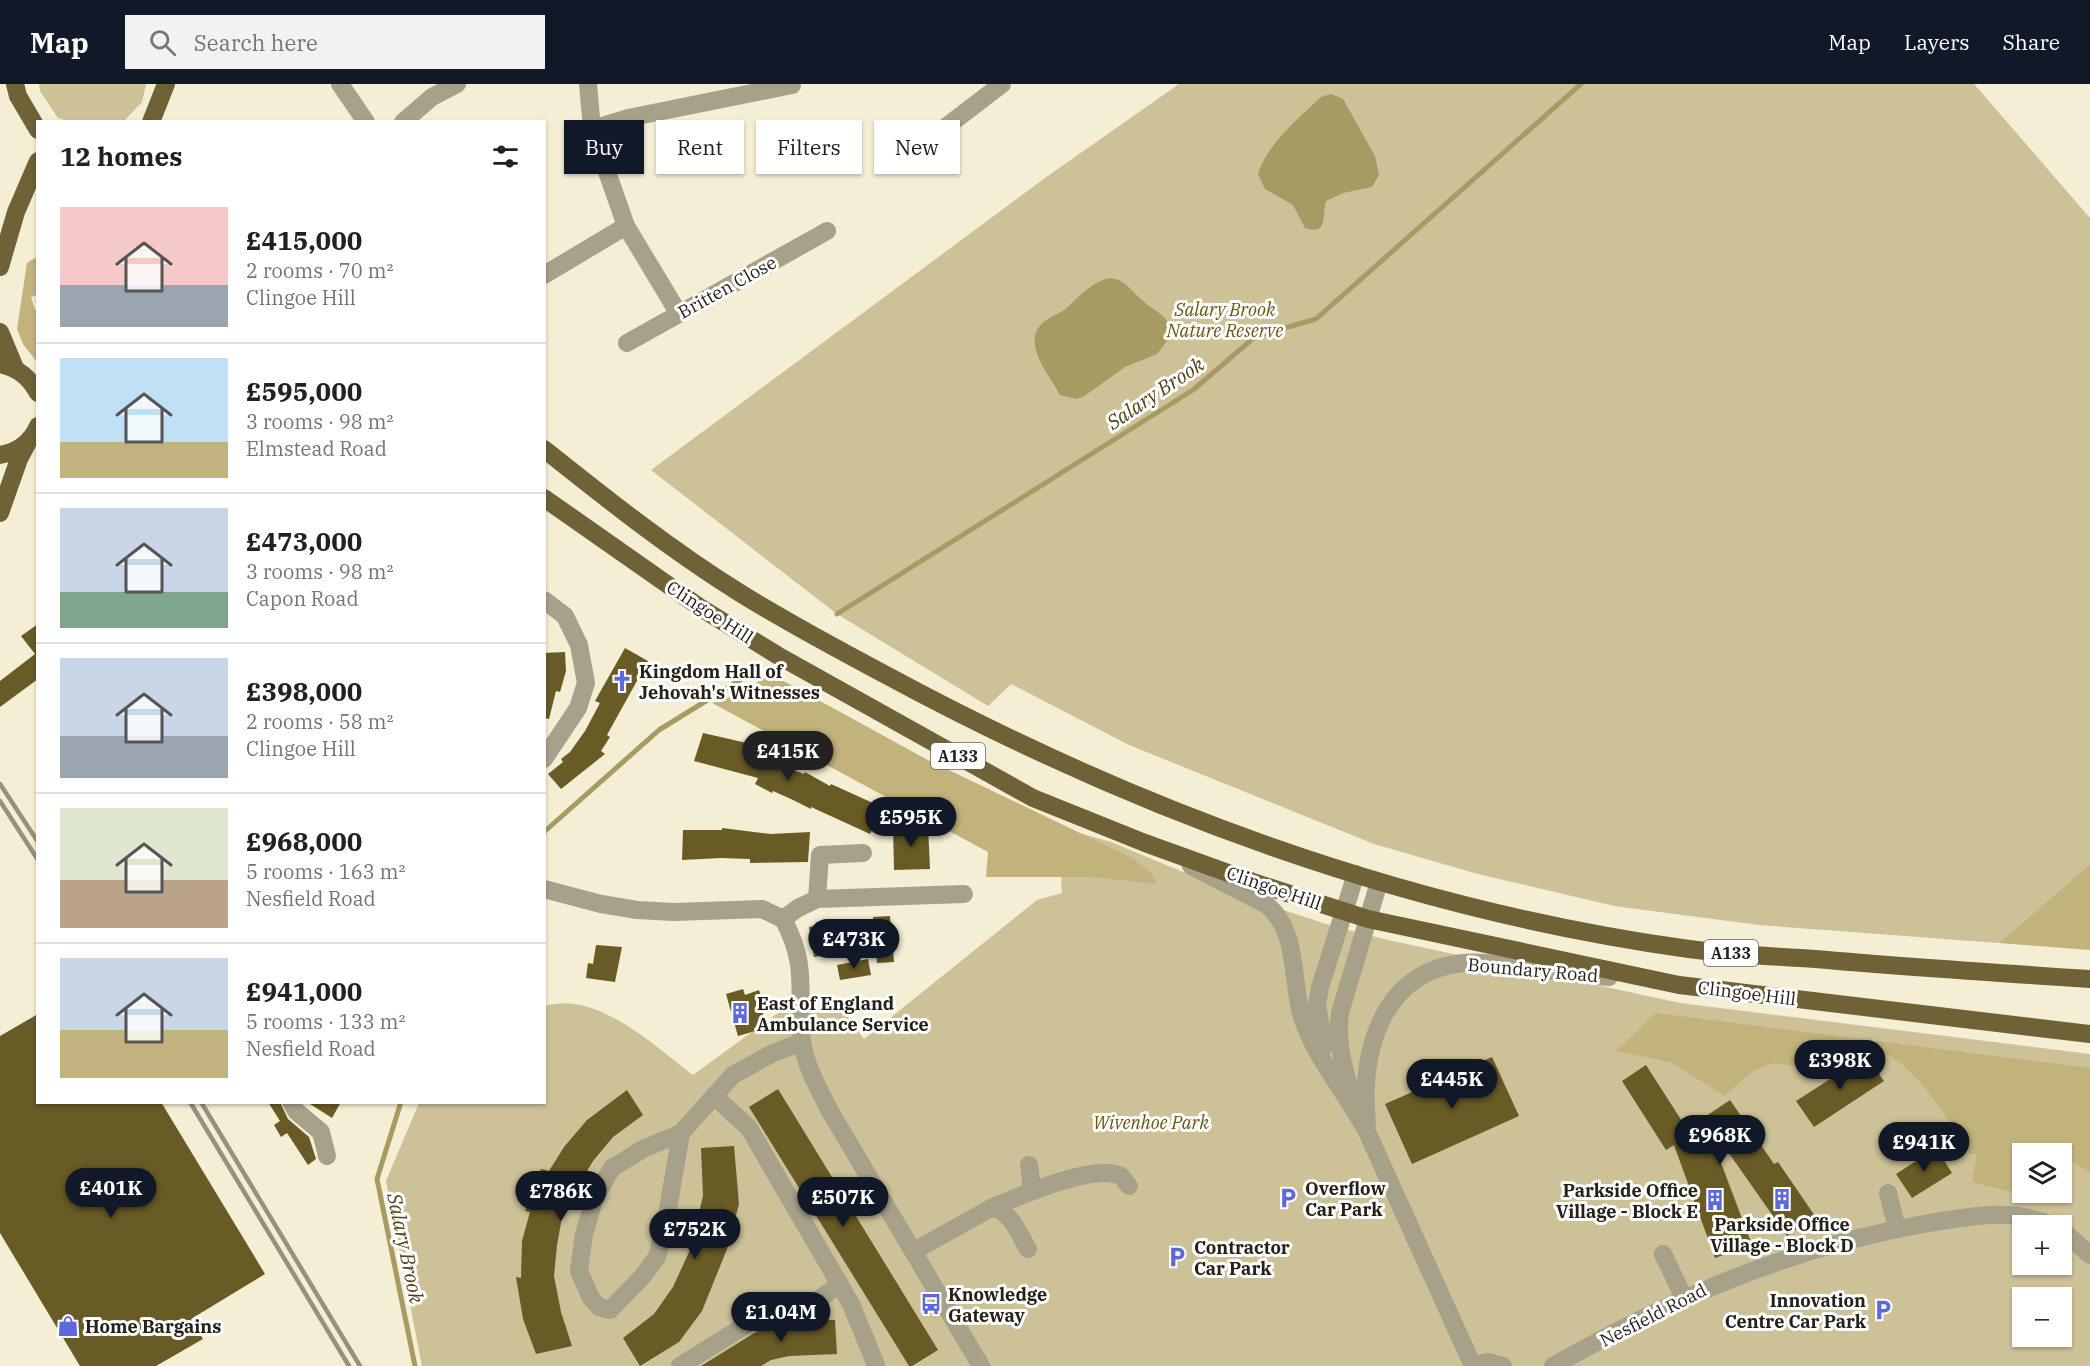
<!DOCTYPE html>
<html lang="en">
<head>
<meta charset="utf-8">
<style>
	:root { --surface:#fff; --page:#f2f2f2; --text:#202124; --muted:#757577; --line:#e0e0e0; --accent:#111827 }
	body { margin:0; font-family:"IBM Plex Serif",serif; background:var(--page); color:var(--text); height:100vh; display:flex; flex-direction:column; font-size:22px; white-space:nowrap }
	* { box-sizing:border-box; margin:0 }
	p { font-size:20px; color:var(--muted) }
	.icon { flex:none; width:33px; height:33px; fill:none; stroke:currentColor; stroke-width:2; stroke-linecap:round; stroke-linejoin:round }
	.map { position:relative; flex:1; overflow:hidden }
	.panel { position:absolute; left:36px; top:36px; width:510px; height:984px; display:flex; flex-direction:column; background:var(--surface); border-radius:0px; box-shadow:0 2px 4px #0004 }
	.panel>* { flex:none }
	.top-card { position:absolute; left:564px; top:36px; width:570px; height:54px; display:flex; gap:12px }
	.fabs { position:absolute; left:2012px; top:1059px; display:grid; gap:12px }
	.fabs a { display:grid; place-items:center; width:60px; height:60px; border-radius:0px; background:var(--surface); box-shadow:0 2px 4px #0004; font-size:30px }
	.price { position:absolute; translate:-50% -51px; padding:0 14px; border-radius:21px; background:var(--accent); color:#fff; font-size:20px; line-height:39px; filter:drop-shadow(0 2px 3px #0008) }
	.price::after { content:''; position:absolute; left:50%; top:36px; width:18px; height:14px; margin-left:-9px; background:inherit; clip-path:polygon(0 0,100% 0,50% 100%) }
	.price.active { background:#222; color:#fff }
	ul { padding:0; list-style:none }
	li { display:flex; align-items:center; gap:18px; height:150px; padding:0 24px }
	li+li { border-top:2px solid var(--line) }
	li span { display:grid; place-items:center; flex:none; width:168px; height:120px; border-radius:0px; color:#555 }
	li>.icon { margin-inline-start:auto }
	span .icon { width:72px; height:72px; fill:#fffc; stroke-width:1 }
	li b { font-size:26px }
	h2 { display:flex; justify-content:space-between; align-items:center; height:72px; padding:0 24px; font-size:26px }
	.chip { padding:0 21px; border-radius:0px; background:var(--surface); box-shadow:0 2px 4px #0004; font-size:21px; line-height:54px }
	.chip.active { background:var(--accent); color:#fff }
	header { display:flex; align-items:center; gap:36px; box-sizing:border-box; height:84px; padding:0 30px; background:var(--accent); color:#fff }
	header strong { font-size:28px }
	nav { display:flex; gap:33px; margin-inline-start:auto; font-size:21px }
	.search { width:420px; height:54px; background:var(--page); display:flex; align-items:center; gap:15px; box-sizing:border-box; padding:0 21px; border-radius:0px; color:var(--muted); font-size:22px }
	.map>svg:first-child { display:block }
</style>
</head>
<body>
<header>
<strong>Map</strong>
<div class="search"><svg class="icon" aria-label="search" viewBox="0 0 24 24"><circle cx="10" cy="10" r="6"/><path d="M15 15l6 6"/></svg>Search here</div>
<nav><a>Map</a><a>Layers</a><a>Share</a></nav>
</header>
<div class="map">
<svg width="2090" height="1282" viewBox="0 0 2090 1282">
	<rect width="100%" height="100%" fill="#f4eed4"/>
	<g fill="#ccc197" fill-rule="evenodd">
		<path d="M39,0H146L142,18L124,37H69L58,34L40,7Z"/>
		<path d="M1179,0H1974L2090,134V780L1999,859L1759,841L1614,822L1478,790L1374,760L1129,661L1011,600L988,622L837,530L651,386L1045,94Z"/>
		<path d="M1058,743L1111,758L1238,811L1329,841L1384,855L1680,919L2090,970V1282H422L386,1097L419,1019L544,1018L545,922C596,906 655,962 693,991L778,929L844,928L864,955L1037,816L1062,809ZM2022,1070H2061V1108H2022ZM2022,1142H2061V1180H2022ZM2022,1214H2061V1252H2022Z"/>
	</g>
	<g fill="#c2b37c">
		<path d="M35,174L37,175V211L31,213L35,226L37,225V278L23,260L17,245L27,179Z"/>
		<path d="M769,589L926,675L1132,774L1151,789L1157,800L1093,793H986L988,768L712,619L745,608Z"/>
		<path d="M2090,780V866L1999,859Z"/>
		<path d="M1656,929L2090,984V1089L2067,1073L2061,1082V1070H2022V1108L2042,1109L2038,1115L1972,1098L1977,1070H1970C1953,1044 1909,968 1875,968C1856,968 1839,987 1819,987C1806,987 1796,982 1783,980C1759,976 1741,997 1725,1012L1670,978L1616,967Z"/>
	</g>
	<g fill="#a89a63">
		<path d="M1331,10L1343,15L1375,72L1379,91L1372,103L1343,109L1326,117C1322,132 1328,152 1305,144L1293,121L1265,105L1258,90C1267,60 1298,35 1321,13Z"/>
		<path d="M1110,194C1126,196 1131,207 1142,216C1150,224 1161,228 1168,238L1167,257L1157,270L1125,283L1083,313L1076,315L1060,311C1051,292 1018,257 1045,237C1053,231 1060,230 1069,222C1080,211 1094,197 1110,194Z"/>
	</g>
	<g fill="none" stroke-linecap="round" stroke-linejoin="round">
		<g stroke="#a89a63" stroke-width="5">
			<path d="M837,530L1193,306L1256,252L1316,235L1581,0"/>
			<path d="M544,748L659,646L748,591"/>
			<path d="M401,1018L377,1095L415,1282"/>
		</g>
	</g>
	<g fill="#695b25">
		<path d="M38,540V595L0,623V597L35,570L21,552Z"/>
		<path d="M625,564L648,577L607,651L610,653L601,667L605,670L561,705L548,690L563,678L561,675L570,668L585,647L600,619L595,617Z"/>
		<path d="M565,568L566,587L560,608L556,607L549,635L544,634V569Z"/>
		<path d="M703,649L760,662L758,668L786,683L804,690L805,688L830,702L831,700L884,724L870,750L811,723V725L791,715L773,707L772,709L755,700L758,694L694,677Z"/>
		<path d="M928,742L930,785L894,786L893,744Z"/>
		<path d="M722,744L771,750L810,748L808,778L750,779V775L721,774L682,776L683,746H722Z"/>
		<path d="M890,832L894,878L877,879L873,833Z"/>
		<path d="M832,839L837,869L814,873L809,843Z"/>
		<path d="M596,861L622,863L615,898L586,894L588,879L593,880Z"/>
		<path d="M868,875L871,891L840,896L837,881Z"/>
		<path d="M743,905L745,911L759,906L765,925L762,926L766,944L738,952L726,910Z"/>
		<path d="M38,930V1018H161L265,1190L191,1235L203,1255L156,1282H80L0,1149V952Z"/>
		<path d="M1866,972L1884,997L1814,1043L1796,1017Z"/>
		<path d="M1492,973L1519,1032L1412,1080L1385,1020Z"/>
		<path d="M1646,981L1687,1045L1730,1016L1774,1080L1778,1078L1815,1132L1787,1152L1712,1045L1709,1047L1752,1161L1715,1174L1674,1061L1666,1066L1622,997Z"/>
		<path d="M778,1005L938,1266L912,1282H909L749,1023Z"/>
		<path d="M627,1006L643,1031L613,1053L593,1077L563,1128L557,1161L554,1192L561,1228L572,1262L536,1270L523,1235L516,1193L521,1194L522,1157L530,1128L525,1127L541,1085L549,1087L564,1063L587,1036Z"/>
		<path d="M268,1018H280L288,1035L309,1053L316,1075L308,1081L287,1049L281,1053L274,1041L280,1037Z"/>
		<path d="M307,1018H341L332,1034Z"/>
		<path d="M734,1062L739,1120L727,1165L702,1227L679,1258L640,1282L623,1254L654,1230L673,1203L689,1168L703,1112L701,1064Z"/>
		<path d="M1936,1064L1952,1089L1912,1114L1896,1090Z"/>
		<path d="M787,1235L835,1236L837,1270L789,1272L771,1276L761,1282H701L759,1246Z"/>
	</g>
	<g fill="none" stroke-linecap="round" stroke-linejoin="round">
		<g stroke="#a7a18a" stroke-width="18">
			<path d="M340,0L366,38"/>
			<path d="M588,0L592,45L626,142L679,230"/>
			<path d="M403,38L432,13L457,0"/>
			<path d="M592,45L628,34L792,1"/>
			<path d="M904,75L1002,0"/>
			<path d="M544,191L626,142"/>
			<path d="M627,259L827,147"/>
			<path d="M544,516L565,532L579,561L586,599L578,624L544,675"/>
			<path d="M1191,782L1267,821C1299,848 1291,896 1302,933C1316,976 1348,1011 1368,1050L1473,1282"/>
			<path d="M544,805L601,820L637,826L674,828L762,825L783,835"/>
			<path d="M817,815L820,771L863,769"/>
			<path d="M783,835C809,882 797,908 802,957C805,982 820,1007 831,1029L981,1282"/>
			<path d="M783,835L798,824L817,815L964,810"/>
			<path d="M1325,962L1317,922L1320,903L1356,790"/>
			<path d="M714,1012L749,1044L851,1220L876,1281"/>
			<path d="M1352,1014C1344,985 1336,959 1340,929L1379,798"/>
			<path d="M291,1018L296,1027L321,1048L327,1072"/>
			<path d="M1367,1040C1360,970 1380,888 1463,879C1483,877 1503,881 1522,883C1551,886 1580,890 1609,893"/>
			<path d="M681,1049L666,1137L657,1173L642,1193L610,1226L599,1223L591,1214L579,1187L584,1150L595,1113L612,1084L643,1065L681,1049L733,991L773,969L802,958"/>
			<path d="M1029,1081L1032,1105"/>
			<path d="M1888,1109L1897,1145"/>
			<path d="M991,1124C1019,1112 1094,1079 1121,1092L1129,1102"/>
			<path d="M2061,1145L2090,1171"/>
			<path d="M914,1167L991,1124C1010,1125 1019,1150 1028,1165"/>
			<path d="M1663,1170L1684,1214"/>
			<path d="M680,1282L754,1236L785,1224L815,1218L840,1200"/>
			<path d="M1472,1282L1488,1278L1503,1282"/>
			<path d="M1553,1282C1675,1213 1791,1163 1929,1139C1972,1132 2013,1123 2054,1142"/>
		</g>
		<g stroke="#6e6236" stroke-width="18">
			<path d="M15,0L18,12L38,46"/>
			<path d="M151,38L166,0"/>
			<path d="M0,183L16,128L38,77"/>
			<path d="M0,248L15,284"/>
			<path d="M0,280C18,284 29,293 38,309"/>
			<path d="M544,365C608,416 671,466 740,509C787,538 837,565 886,591C1136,726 1407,826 1689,865C1731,871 1773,872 1815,875C1906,883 1998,889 2090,895"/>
			<path d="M0,371C17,368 31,358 38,342"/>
			<path d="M544,414L701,524L777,571L1033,714L1145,759L1253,798L1368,835L1679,901L2090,950"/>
			<path d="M0,429L19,375L29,356"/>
		</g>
		<g stroke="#95917e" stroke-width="4.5">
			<path d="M0,700L38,758"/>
			<path d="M0,717L38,776"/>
			<path d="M190,1018L349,1282"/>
			<path d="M201,1018L360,1282"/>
		</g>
	</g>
	<defs>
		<symbol id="church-bare" viewBox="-9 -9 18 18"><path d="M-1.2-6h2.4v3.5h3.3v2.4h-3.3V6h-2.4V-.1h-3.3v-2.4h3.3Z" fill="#5d68e0" stroke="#fff" stroke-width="2.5" paint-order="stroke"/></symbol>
		<symbol id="building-bare" viewBox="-9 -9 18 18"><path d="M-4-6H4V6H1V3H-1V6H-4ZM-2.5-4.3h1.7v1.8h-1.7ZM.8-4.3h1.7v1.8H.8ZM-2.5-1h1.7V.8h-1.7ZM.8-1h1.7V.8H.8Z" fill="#5d68e0" stroke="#fff" stroke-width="2.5" paint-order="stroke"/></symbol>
		<symbol id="parking-bare" viewBox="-9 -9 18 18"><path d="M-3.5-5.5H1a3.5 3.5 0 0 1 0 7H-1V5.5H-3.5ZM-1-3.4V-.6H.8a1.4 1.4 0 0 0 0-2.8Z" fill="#5d68e0" stroke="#fff" stroke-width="2.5" paint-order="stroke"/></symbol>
		<symbol id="bus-bare" viewBox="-9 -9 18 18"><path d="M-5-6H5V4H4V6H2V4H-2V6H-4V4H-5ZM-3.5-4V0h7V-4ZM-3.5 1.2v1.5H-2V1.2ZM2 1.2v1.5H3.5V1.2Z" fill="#5d68e0" stroke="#fff" stroke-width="2.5" paint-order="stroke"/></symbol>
		<symbol id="shop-bare" viewBox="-9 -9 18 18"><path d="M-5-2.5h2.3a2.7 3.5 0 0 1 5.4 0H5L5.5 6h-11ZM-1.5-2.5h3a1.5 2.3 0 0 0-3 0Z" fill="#5d68e0" stroke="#fff" stroke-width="2.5" paint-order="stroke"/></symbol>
	</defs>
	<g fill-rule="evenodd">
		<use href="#church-bare" x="607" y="582" width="30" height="30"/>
		<use href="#building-bare" x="725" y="914" width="30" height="30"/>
		<use href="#parking-bare" x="1273" y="1099" width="30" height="30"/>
		<use href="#building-bare" x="1767" y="1100" width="30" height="30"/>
		<use href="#building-bare" x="1700" y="1101" width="30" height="30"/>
		<use href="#parking-bare" x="1162" y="1158" width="30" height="30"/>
		<use href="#bus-bare" x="916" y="1205" width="30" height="30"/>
		<use href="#parking-bare" x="1868" y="1211" width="30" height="30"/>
		<use href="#shop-bare" x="53" y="1227" width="30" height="30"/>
	</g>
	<g text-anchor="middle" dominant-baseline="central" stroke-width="6" stroke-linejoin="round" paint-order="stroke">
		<g fill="#fff" stroke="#65645d" stroke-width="1.5">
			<rect x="931" y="659" width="54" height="26" rx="4.5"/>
			<rect x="1704" y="856" width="54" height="26" rx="4.5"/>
		</g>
		<g font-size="16" font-weight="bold" fill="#232118">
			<text x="958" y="672">A133</text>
			<text x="1731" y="869">A133</text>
		</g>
		<g font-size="18" fill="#232118" stroke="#fff">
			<text transform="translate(727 203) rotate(-29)">Britten Close</text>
			<text transform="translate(710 528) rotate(33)">Clingoe Hill</text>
			<text transform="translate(1274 804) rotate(19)">Clingoe Hill</text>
			<text transform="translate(1533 886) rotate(5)">Boundary Road</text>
			<text transform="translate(1747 909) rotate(7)">Clingoe Hill</text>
			<text transform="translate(1653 1231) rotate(-27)">Nesfield Road</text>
		</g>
		<g font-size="18" font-style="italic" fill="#655614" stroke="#fff">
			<text x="1225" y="225">Salary Brook<tspan x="1225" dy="21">Nature Reserve</tspan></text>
			<text x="1151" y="1038">Wivenhoe Park</text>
		</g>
		<g font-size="18" font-weight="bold" fill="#232118" stroke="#fff" text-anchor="start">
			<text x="639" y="587">Kingdom Hall of<tspan x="639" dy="21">Jehovah's Witnesses</tspan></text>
			<text x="757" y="919">East of England<tspan x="757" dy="21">Ambulance Service</tspan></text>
			<text x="1305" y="1104">Overflow<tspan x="1305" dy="21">Car Park</tspan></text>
			<text x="1698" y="1106" text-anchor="end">Parkside Office<tspan x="1698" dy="21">Village - Block E</tspan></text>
			<text x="1782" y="1140" text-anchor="middle">Parkside Office<tspan x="1782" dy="21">Village - Block D</tspan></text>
			<text x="1194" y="1163">Contractor<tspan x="1194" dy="21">Car Park</tspan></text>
			<text x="948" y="1210">Knowledge<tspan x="948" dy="21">Gateway</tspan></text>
			<text x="1866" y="1216" text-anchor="end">Innovation<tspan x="1866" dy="21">Centre Car Park</tspan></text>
			<text x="85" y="1242">Home Bargains</text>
		</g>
		<g font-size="20" font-style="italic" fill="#4e4317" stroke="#fff">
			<text transform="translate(1155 309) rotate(-34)">Salary Brook</text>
			<text transform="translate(406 1164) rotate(78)">Salary Brook</text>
		</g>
	</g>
</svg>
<div class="fabs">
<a><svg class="icon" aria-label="layers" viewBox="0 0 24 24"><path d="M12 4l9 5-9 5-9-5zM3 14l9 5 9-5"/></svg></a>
<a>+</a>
<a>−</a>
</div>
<b class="price active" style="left:788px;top:698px">£415K</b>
<b class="price" style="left:911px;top:764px">£595K</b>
<b class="price" style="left:854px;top:886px">£473K</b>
<b class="price" style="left:1840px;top:1007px">£398K</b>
<b class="price" style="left:1452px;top:1026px">£445K</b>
<b class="price" style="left:1720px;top:1082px">£968K</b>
<b class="price" style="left:1924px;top:1089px">£941K</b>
<b class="price" style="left:111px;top:1135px">£401K</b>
<b class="price" style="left:561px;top:1138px">£786K</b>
<b class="price" style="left:843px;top:1144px">£507K</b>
<b class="price" style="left:695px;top:1176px">£752K</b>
<b class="price" style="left:781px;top:1259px">£1.04M</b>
<div class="top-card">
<a class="chip active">Buy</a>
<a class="chip">Rent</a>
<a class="chip">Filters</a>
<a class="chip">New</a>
</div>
<section class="panel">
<h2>12 homes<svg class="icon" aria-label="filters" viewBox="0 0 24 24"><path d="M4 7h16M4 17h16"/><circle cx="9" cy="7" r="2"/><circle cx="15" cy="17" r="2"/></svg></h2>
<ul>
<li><span style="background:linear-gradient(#f6c9c9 65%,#9aa5b1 0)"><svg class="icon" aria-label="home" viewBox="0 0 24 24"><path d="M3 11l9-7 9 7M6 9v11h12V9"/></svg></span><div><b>£415,000</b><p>2 rooms · 70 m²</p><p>Clingoe Hill</p></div></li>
<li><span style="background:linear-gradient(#bfe0f5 70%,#c2b280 0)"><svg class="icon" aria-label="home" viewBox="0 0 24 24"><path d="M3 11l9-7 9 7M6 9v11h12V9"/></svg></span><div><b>£595,000</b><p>3 rooms · 98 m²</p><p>Elmstead Road</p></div></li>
<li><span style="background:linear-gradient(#c9d6e8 70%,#7fa58c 0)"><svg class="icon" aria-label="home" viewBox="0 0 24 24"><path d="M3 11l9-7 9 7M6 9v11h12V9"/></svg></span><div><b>£473,000</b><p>3 rooms · 98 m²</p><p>Capon Road</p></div></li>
<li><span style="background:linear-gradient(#c9d6e8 65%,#9aa5b1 0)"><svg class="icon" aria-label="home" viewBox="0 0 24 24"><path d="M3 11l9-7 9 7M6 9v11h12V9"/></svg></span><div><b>£398,000</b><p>2 rooms · 58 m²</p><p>Clingoe Hill</p></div></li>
<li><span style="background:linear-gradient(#dfe7d0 60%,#b9a48a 0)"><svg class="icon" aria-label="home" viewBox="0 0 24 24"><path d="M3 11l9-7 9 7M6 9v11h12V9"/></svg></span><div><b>£968,000</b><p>5 rooms · 163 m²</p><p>Nesfield Road</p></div></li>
<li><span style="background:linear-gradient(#c9d6e8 60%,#c2b280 0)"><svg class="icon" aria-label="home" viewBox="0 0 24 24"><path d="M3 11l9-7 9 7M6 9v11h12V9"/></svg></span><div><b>£941,000</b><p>5 rooms · 133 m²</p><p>Nesfield Road</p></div></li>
</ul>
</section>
</div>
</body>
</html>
